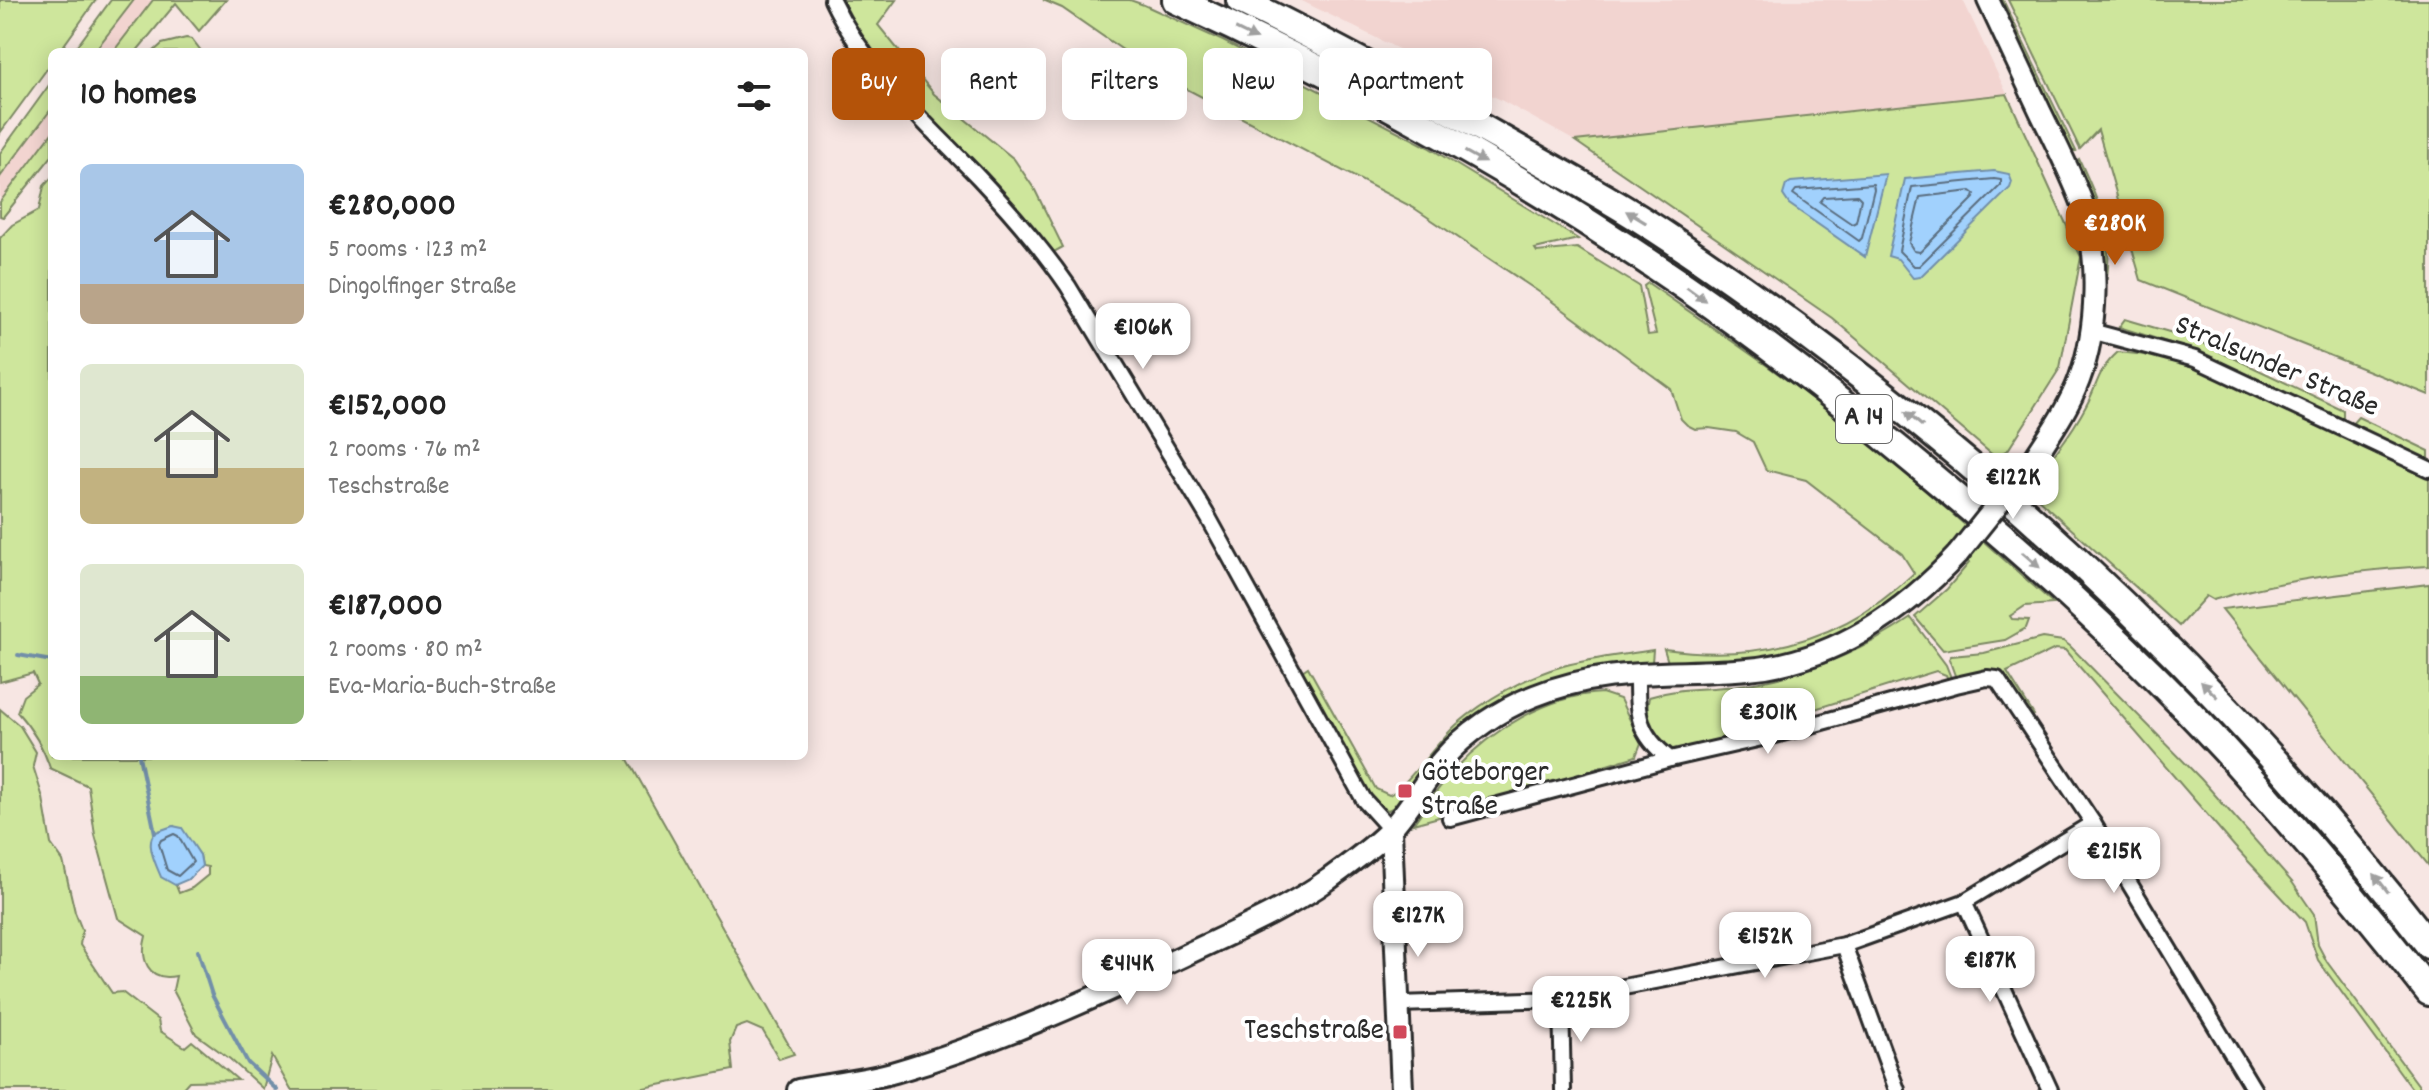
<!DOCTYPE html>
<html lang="en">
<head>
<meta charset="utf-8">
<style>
	:root { --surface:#fff; --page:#f2f2f2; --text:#222; --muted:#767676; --accent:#b45309 }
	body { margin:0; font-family:Dekko,sans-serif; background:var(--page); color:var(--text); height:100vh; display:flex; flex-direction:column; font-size:30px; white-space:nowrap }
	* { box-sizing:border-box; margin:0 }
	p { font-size:26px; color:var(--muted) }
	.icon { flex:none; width:44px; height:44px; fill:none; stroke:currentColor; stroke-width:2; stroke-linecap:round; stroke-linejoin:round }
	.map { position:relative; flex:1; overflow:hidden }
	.details { position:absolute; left:48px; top:48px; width:760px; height:712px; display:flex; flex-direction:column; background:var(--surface); border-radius:12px; box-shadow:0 4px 20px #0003 }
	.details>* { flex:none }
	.top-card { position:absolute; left:832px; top:48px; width:760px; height:72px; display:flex; gap:16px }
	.price { position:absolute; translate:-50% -68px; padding:0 18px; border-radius:16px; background:#fff; color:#222; font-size:26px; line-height:52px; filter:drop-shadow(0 2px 4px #0008) }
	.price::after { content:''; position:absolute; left:50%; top:48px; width:24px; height:18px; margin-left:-12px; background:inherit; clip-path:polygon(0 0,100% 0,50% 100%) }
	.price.on { background:var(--accent); color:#fff }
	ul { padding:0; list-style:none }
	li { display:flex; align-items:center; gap:24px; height:200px; padding:0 32px }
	li span { display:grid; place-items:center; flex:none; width:224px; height:160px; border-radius:12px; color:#555 }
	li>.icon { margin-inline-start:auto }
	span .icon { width:96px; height:96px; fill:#fffc; stroke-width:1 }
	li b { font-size:34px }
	h2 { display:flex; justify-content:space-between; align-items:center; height:96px; padding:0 32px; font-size:34px }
	.pill { padding:0 28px; border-radius:12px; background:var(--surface); box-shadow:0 4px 20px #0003; font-size:28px; line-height:72px }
	.pill.on { background:var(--accent); color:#fff }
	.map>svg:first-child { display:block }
</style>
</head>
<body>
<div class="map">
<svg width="2429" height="1090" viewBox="0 0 2429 1090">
	<rect width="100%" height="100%" fill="#f7e6e3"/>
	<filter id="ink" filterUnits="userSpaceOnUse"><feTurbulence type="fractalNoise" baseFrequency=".0125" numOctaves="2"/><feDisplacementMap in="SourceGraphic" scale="16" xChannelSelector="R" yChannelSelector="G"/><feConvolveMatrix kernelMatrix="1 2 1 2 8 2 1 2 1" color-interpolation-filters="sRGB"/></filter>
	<g filter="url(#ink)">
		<g fill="#f2d4d0">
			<path d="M134,0H153L113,52H94Z"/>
			<path d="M1300,0H1963L2007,94L1575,141L1499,99Z"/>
			<path d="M52,108V133L0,202V177Z"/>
		</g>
		<g fill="#cee69c" stroke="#7c8864" stroke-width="2" fill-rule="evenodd">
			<path d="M0,0H96L59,52H52V62L0,133Z"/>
			<path d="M111,0H134L94,52H73Z"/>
			<path d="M153,0H226L199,31L176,3L136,52H113Z"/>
			<path d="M837,0H896L878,25L934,94L1014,159L1035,190L1063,247L1052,253L870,57Z"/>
			<path d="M1043,0H1130L1144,5L1223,41L1428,147L1578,239L1535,249L1537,252L1577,248L1639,286L1648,335L1656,334L1644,286L1648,283C1713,328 1779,372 1841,421C1915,479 1984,542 2054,604L2025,606L2010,616L2012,619L2029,620L2026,628L2005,640L1943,650L1915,617L1947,589L1969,563L1951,546L1948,548L1951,552L1917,587L1830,641L1775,658L1725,663L1668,662L1664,649C1758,662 1844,641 1914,573L1902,554L1806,480L1766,470L1753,442L1736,432L1709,428L1695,429L1687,425L1681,419L1671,389L1542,294L1414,208L1156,73L1062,8Z"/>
			<path d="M1996,0H2003L2076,151H2068Z"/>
			<path d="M2008,0H2429V395L2141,280L2098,130L2080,149Z"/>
			<path d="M186,38L192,39L202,52H153L162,44Z"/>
			<path d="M52,81V108L0,177V153Z"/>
			<path d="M2007,94L2081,257L2060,368L2008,450L1995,457L1832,318L1575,141Z"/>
			<path d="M52,133V156L3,217L0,216V202Z"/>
			<path d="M2079,159C2099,201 2117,244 2104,290L2074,164Z"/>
			<path d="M52,177V756H626L794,1054L779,1059L763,1031L747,1024L736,1028L730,1042L733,1070L634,1090H291L272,1056L263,1089L230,1059L196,1034L173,990L176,976C147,982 140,958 146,936L118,918L95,835L88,786L50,768C43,746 33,730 17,712L23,696L38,684L33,673L0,682V238L12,225L39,210L44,186ZM174,826L200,855L202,866L208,867V875L192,888L179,893L155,833Z"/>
			<path d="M2125,319L2193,339L2343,410V422L2189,349L2119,327Z"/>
			<path d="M2118,352L2155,356L2201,368L2429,476V566C2355,570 2284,579 2213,600L2206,596L2179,626L2027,489C2048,463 2070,436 2086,406C2099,383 2096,372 2118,352Z"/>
			<path d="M2358,417L2429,451V462L2351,425Z"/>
			<path d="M2429,584V866L2222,609Z"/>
			<path d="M1911,618L1946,665L1953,683L1950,684L1946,675L1936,671L1770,723L1773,731C1769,730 1766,728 1761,728C1729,726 1673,776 1653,733C1647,721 1646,710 1649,697C1679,687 1704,690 1734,686C1799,678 1857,655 1911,618Z"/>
			<path d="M2042,638L2063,641L2070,646L2201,779L2292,882L2314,914L2318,945L2327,962L2422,1090H2413L2318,960L2305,922L2235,847L2065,650L2055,649L2007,672L2034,715L2030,717L2005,679L1957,681L1949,659L1951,656L1984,653Z"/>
			<path d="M1653,650L1652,662L1596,667L1536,687L1407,794L1397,806L1388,810L1370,799L1299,673L1308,667L1376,789L1389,795C1402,791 1440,739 1456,725C1486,699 1525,677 1563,666C1592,658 1623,655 1653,650Z"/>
			<path d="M1602,693L1620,699L1641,743L1636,756C1583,772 1531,792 1476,804C1459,808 1453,795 1436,802L1439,817L1413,824C1427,805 1439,786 1455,769C1491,730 1549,695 1602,693Z"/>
			<path d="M0,709L20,726L36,752L33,766L43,798L51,844L63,861L75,912L82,930L80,945L112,993L122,992L158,1020L160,1031L185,1047L192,1041L238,1080L189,1081L181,1090H0Z"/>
		</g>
		<g fill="#a1d1fd" stroke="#728fa9" stroke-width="2">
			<path d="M1994,171L2009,174L2012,182L2010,188L1920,277L1913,278L1898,259L1888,256L1905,179Z"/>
			<path d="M1886,174L1865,257L1789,204L1783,195L1786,185L1791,182Z"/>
			<path d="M173,826L182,828L200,855L202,866L189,879L175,885L161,877C157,867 144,842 155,833C159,830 168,828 173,826Z"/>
		</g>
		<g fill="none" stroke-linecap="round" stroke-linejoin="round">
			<g stroke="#5a6d7f" stroke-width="2">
				<path d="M1994,179L2001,180V185L1919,266H1914L1899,251L1912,187Z"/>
				<path d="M1873,184L1874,189L1862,238L1859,241L1793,194L1796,190Z"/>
				<path d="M1971,191L1975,194L1974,198L1920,252L1914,251L1909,243L1920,197Z"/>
				<path d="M1857,195L1861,199L1856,222L1852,224L1820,202L1824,197Z"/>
				<path d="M174,834L178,836L193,862L178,876L167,870L159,844L161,840Z"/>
			</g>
			<g stroke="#728fa9" stroke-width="4">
				<path d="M18,655L52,661"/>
				<path d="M139,756L155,833"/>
				<path d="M198,951L212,995L248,1063L277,1090"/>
			</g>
			<defs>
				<g id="street">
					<path d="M832,0C866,71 925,122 979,178C1011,212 1042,248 1068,286L1208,517L1364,800L1391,830"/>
					<path d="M2091,331L2195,359L2429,469"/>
					<path d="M1637,673C1637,713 1636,733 1670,759L1775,735L1956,685L1987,678L1997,679L2093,823L2254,1090"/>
					<path d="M1450,818L1670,759"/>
					<path d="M1964,902L2050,1090"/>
					<path d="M1844,945L1897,1090"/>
					<path d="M1561,999L1563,1090"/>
					<path d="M1398,1004L1561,999L1844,945L1964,902L2093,823"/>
				</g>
				<g id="secondary">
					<path d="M1988,0C2005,37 2023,74 2040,111C2055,142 2071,173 2083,205C2100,256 2098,330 2079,380C2068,409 2050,434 2034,459"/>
					<path d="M1391,830L1402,1090"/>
					<path d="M798,1090C830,1084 864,1081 895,1072C994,1043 1090,1000 1183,956C1233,932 1284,911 1329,879C1349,864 1374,847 1391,829C1410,808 1424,782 1442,760C1465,733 1501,709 1534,696C1609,666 1671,676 1748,669C1832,662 1903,613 1958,554"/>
				</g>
				<g id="highway">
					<path d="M1176,0C1349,80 1527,178 1684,286C1780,352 1871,425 1960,500C2053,578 2143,661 2225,750C2296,828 2364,909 2429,992"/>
					<path d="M1240,0C1328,43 1413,89 1498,137C1556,170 1616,202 1671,239C1959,432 2217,671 2429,945"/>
				</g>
			</defs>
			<use href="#street" stroke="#2b2b2b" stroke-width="20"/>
			<use href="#secondary" stroke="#2b2b2b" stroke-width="26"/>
			<use href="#highway" stroke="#2b2b2b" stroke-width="32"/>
			<use href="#street" stroke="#fff" stroke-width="14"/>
			<use href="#secondary" stroke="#fff" stroke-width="20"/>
			<use href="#highway" stroke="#fff" stroke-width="26"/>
			<defs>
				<path id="secondary-bridge" d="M1958,554L2034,459"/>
			</defs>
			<use href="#secondary-bridge" stroke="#2b2b2b" stroke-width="26" stroke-linecap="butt"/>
			<use href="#secondary-bridge" stroke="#fff" stroke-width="20"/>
		</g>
		<defs><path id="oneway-solid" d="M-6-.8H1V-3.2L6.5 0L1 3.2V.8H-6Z" transform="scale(2)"/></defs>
		<g fill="#a0a0a0">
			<use href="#oneway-solid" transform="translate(1246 34) rotate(26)"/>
			<use href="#oneway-solid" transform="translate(1475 157) rotate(29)"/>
			<use href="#oneway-solid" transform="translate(1636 217) rotate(-149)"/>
			<use href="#oneway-solid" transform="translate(1696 294) rotate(36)"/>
			<use href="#oneway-solid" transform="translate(1914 419) rotate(-140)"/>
			<use href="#oneway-solid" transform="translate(2031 560) rotate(41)"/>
			<use href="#oneway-solid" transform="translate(2209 689) rotate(-134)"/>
			<use href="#oneway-solid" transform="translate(2381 883) rotate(-128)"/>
		</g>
	</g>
	<g fill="#d1495b" stroke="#fff" stroke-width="3">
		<rect x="1397" y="783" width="16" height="16" rx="4"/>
		<rect x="1392" y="1024" width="16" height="16" rx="4"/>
	</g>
	<g text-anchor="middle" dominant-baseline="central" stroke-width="8" stroke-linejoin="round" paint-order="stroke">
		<rect fill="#fff" stroke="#6b6b6b" stroke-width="2" x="1836" y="395" width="56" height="48" rx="6"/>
		<g font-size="28" font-weight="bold" fill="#2b2b2b">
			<text x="1864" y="419">A 14</text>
		</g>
		<g font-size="30" fill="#2b2b2b" stroke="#fff">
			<text transform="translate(2276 368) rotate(23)">Stralsunder Straße</text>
		</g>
		<g font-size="30" fill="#2b2b2b" stroke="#fff" text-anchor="start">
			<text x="1421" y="774">Göteborger<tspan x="1421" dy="34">Straße</tspan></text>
			<text x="1384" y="1032" text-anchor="end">Teschstraße</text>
		</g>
	</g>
</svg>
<b class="price on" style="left:2115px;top:267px">€280K</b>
<b class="price" style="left:1143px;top:371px">€106K</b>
<b class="price" style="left:2013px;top:521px">€122K</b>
<b class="price" style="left:1768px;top:756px">€301K</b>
<b class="price" style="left:2114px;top:895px">€215K</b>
<b class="price" style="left:1418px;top:959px">€127K</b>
<b class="price" style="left:1765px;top:980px">€152K</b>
<b class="price" style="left:1990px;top:1004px">€187K</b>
<b class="price" style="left:1127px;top:1007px">€414K</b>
<b class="price" style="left:1581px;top:1044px">€225K</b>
<div class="top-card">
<a class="pill on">Buy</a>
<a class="pill">Rent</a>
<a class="pill">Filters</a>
<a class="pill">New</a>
<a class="pill">Apartment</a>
</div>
<section class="details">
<h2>10 homes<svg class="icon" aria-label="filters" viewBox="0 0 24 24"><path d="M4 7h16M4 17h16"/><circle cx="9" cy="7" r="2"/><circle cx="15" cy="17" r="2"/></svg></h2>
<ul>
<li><span style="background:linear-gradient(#a9c7e8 75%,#b9a48a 0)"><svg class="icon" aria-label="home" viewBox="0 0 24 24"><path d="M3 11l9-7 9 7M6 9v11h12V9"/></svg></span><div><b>€280,000</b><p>5 rooms · 123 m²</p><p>Dingolfinger Straße</p></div></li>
<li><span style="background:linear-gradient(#dfe7d0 65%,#c2b280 0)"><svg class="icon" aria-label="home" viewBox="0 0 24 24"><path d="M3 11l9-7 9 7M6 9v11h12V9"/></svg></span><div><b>€152,000</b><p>2 rooms · 76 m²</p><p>Teschstraße</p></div></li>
<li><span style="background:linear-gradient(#dfe7d0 70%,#8fb573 0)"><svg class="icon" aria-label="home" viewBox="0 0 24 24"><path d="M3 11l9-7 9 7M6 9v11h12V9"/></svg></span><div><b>€187,000</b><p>2 rooms · 80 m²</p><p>Eva-Maria-Buch-Straße</p></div></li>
</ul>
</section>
</div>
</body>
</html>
